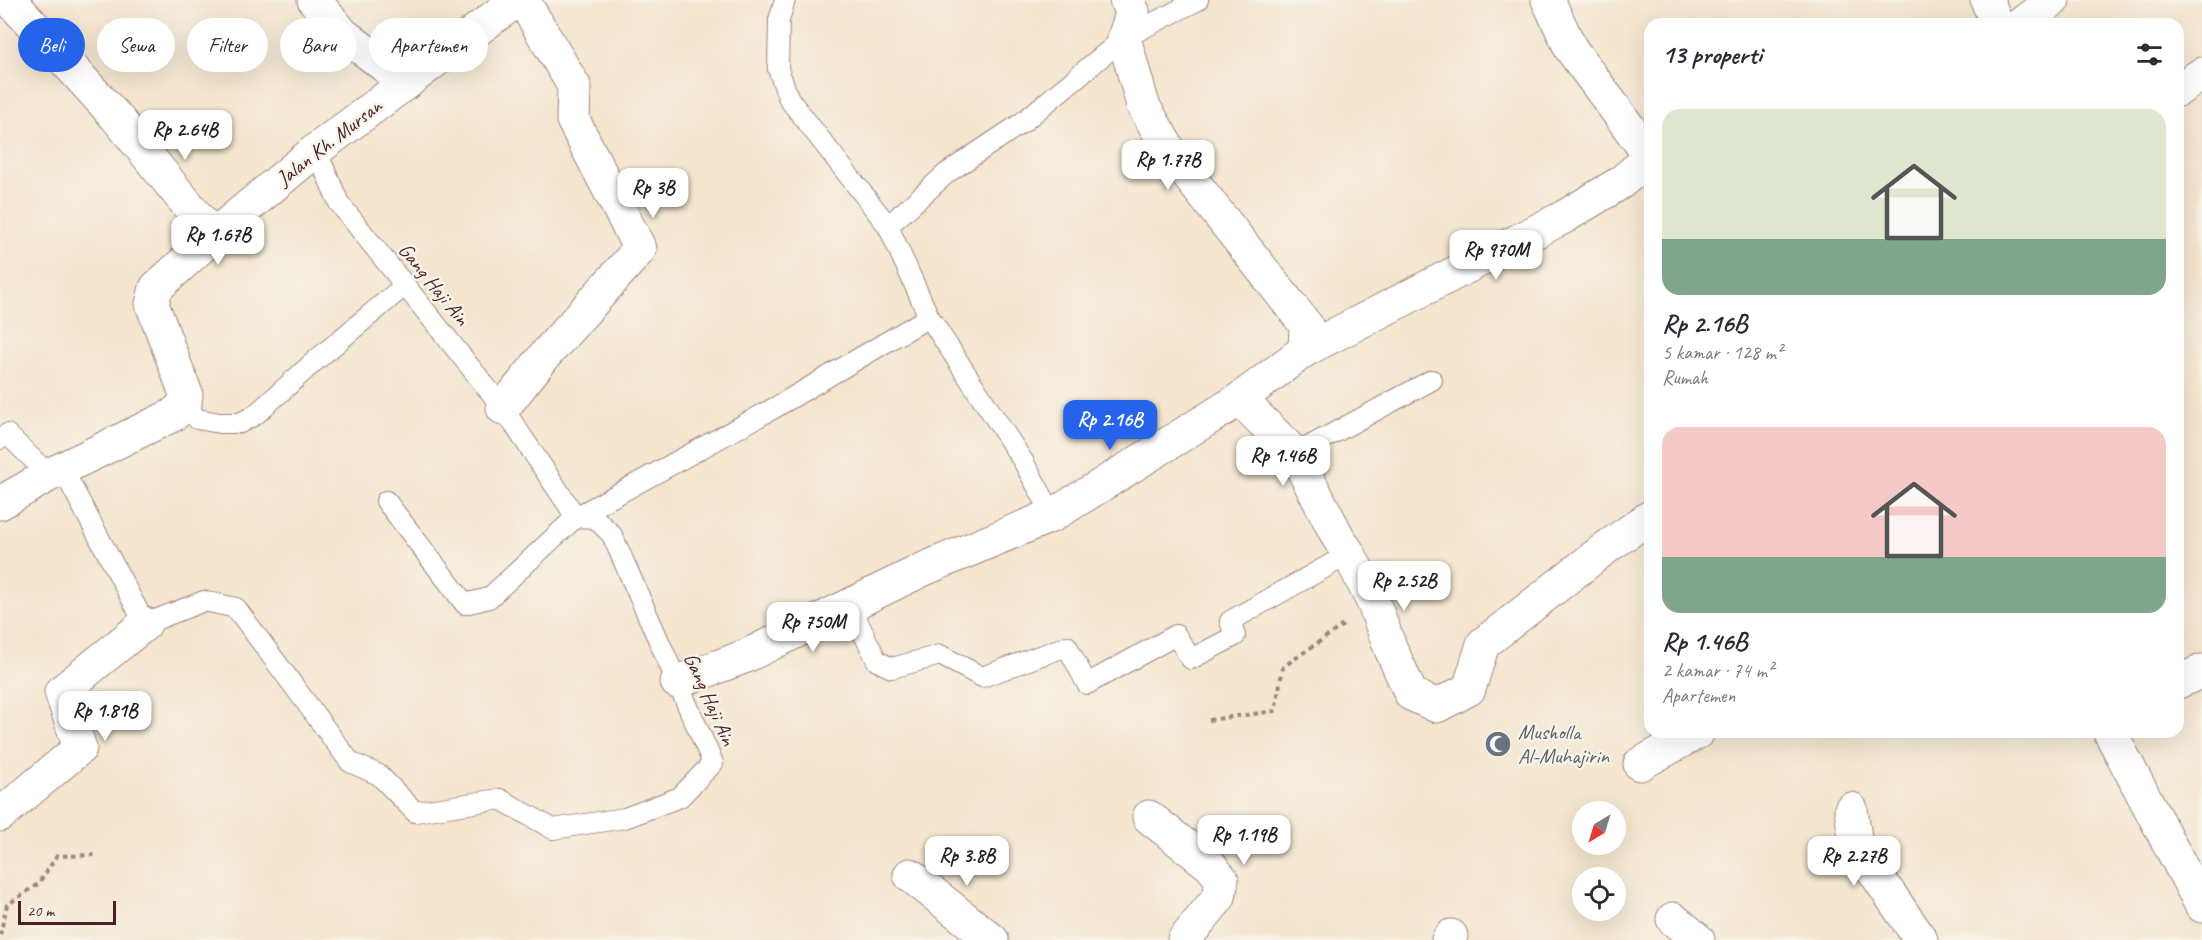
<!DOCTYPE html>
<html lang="id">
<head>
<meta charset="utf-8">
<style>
	:root { --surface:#fff; --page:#f2f2f3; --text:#2b2b33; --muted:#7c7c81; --accent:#2563eb }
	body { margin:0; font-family:Caveat,sans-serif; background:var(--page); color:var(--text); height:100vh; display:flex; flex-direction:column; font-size:22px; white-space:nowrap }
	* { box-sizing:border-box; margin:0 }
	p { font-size:20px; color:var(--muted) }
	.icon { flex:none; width:33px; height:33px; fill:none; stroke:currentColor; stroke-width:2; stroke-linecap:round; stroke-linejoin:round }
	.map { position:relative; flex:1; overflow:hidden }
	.drawer { position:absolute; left:1644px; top:18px; width:540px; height:720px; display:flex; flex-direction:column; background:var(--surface); border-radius:18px; box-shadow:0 6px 24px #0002 }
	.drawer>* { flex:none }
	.hud { position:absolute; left:18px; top:18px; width:570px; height:54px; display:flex; gap:12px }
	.needle { width:39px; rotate:218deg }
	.controls { position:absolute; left:1572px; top:801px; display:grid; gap:12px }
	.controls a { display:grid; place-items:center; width:54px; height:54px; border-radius:50%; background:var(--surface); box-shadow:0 6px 24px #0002; font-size:30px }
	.scale { position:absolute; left:18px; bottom:15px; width:98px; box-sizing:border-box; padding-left:6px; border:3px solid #4a1f2b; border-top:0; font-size:16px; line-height:21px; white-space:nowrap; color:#4a1f2b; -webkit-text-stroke:4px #f7f3e8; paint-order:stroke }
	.price { position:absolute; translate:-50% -51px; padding:0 14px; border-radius:12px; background:#fff; color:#222; font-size:20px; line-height:39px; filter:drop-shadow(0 2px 3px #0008) }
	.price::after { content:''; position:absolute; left:50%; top:36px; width:18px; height:14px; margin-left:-9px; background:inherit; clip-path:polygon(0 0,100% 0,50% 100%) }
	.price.selected { background:var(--accent); color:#fff }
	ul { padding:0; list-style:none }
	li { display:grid; align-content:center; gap:12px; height:318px; padding:0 18px }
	li span { display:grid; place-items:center; height:186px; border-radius:18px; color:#555 }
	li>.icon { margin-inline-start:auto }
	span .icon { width:108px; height:108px; fill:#fffc; stroke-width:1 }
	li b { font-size:26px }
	h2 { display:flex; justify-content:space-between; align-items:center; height:72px; padding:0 18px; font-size:26px }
	.chip { padding:0 21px; border-radius:27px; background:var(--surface); box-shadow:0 6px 24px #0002; font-size:21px; line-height:54px }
	.chip.selected { background:var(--accent); color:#fff }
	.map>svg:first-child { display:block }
</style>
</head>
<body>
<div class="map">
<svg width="2202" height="940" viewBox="0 0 2202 940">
	<rect width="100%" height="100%" fill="#f7f3e8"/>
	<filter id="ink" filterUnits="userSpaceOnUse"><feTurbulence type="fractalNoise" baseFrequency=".0167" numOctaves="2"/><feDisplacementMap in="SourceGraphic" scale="12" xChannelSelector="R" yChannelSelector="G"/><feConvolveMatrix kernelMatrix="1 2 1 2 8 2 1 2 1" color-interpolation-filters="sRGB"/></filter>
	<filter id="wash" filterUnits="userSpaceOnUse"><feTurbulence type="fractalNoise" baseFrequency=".008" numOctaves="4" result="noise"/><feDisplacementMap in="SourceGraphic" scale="24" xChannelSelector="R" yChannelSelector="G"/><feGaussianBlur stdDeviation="1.35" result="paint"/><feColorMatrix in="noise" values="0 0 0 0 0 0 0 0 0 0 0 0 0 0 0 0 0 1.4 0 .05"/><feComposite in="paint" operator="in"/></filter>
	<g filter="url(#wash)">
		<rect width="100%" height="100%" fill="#f4e5ce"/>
	</g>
	<g filter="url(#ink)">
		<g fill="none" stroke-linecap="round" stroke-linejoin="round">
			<defs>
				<g id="lane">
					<path d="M785,0L779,20L778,69L789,99L888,226L929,317L1023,461L1053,515"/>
					<path d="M888,226L947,173L1023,122L1124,38L1198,0"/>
					<path d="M185,404L197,419L220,423H240L255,415L315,361L404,286"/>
					<path d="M0,439L7,434L49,475"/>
					<path d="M1295,454L1432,380"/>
					<path d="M62,468L145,624L204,601L236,608L350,762L379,775L415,812L500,799L553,829L625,818L680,797L713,763L612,535L595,518L576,517L503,408L339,203L316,150"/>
					<path d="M386,501L465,604L489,598L576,517L776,407L929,317"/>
					<path d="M850,606L877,661L892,668L940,655L982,677L1067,646L1087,684L1176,635L1191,659L1235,636L1230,621L1349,554"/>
				</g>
				<g id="street">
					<path d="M10,0L117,118L213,236"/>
					<path d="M314,0L343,34L407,83"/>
					<path d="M1126,0L1133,11L1124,38L1143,105L1172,155L1306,325L1305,350"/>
					<path d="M1548,0L1571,49L1650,156"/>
					<path d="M1987,0L1997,24"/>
					<path d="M2021,24L2053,0"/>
					<path d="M2178,90L2202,74"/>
					<path d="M1240,399L1295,454L1338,537L1349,554L1374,604L1390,647L1411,694L1437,706L1469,689L1483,644L1607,547L1650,517"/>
					<path d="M503,408L546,354L640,249L573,120L574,86L523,0"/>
					<path d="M0,503L49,475L173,415L185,404L186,394L152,304L156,288L213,236L316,150L517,0"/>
					<path d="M677,682L746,656L924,569L1053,515L1240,399L1305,350L1564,217L1620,183L1650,158"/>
					<path d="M2178,682L2202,671"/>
					<path d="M2110,732L2202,906"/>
					<path d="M1640,764L1698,732"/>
					<path d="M1851,809L1856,845L1921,940"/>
					<path d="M0,815L80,748L61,692L145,624"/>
					<path d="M1149,817L1211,866L1222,880L1219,897L1184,940"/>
					<path d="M910,875L992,940"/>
					<path d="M1673,919L1698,940"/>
					<path d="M1448,940L1451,936"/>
				</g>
			</defs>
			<use href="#lane" stroke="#9f827c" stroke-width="22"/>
			<use href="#street" stroke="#9f827c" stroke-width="35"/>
			<g stroke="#9f827c" stroke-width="4" stroke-dasharray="4.5 4.5" stroke-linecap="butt">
				<path d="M1209,720L1275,711L1283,667L1346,623"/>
				<path d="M0,935L7,905L38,884L57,856L98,855"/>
			</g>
			<use href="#lane" stroke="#fff" stroke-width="20"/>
			<use href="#street" stroke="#fff" stroke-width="33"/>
		</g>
	</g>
	<defs>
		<symbol id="mosque-disc" viewBox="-11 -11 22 22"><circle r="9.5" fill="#6b7280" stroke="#f7f3e8"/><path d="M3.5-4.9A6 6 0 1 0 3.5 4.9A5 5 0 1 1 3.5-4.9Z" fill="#fff"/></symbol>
	</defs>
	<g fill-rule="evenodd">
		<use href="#mosque-disc" x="1483" y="729" width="30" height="30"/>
	</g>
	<g text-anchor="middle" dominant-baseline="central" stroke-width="5" stroke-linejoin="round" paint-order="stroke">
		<g font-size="21" fill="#4a1f2b" stroke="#f7f3e8">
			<text transform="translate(329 142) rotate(-38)">Jalan Kh. Mursan</text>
			<text transform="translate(434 284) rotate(51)">Gang Haji Ain</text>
			<text transform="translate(710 699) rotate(66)">Gang Haji Ain</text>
		</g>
		<g font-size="21" fill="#5b616d" stroke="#f7f3e8" text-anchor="start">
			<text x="1518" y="732">Musholla<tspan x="1518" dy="24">Al-Muhajirin</tspan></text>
		</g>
	</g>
</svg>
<div class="controls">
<a><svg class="needle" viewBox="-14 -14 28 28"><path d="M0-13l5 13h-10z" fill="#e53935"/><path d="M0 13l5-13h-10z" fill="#7c7c81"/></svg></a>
<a><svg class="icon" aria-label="locate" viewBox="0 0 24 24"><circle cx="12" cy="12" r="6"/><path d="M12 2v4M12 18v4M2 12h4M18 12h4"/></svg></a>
</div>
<div class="scale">20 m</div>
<b class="price" style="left:185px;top:161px">Rp 2.64B</b>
<b class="price" style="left:1168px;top:191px">Rp 1.77B</b>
<b class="price" style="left:653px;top:219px">Rp 3B</b>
<b class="price" style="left:218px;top:266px">Rp 1.67B</b>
<b class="price" style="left:1496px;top:281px">Rp 970M</b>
<b class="price selected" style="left:1110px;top:451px">Rp 2.16B</b>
<b class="price" style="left:1283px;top:487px">Rp 1.46B</b>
<b class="price" style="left:1404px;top:612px">Rp 2.52B</b>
<b class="price" style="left:813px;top:653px">Rp 750M</b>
<b class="price" style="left:105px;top:742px">Rp 1.81B</b>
<b class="price" style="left:1244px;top:866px">Rp 1.19B</b>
<b class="price" style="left:967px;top:887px">Rp 3.8B</b>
<b class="price" style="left:1854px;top:887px">Rp 2.27B</b>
<div class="hud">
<a class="chip selected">Beli</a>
<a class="chip">Sewa</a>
<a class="chip">Filter</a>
<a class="chip">Baru</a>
<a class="chip">Apartemen</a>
</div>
<section class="drawer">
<h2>13 properti<svg class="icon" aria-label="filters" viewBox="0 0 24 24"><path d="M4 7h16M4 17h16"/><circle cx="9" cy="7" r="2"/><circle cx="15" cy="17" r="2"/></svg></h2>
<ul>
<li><span style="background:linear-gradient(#dfe7d0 70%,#7fa58c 0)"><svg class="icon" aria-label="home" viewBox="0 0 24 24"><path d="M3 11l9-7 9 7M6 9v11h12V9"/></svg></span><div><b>Rp 2.16B</b><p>5 kamar · 128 m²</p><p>Rumah</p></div></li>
<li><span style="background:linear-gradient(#f6c9c9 70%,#7fa58c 0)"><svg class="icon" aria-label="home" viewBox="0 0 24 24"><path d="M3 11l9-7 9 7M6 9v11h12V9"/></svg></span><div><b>Rp 1.46B</b><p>2 kamar · 74 m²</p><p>Apartemen</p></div></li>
</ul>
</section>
</div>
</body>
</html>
